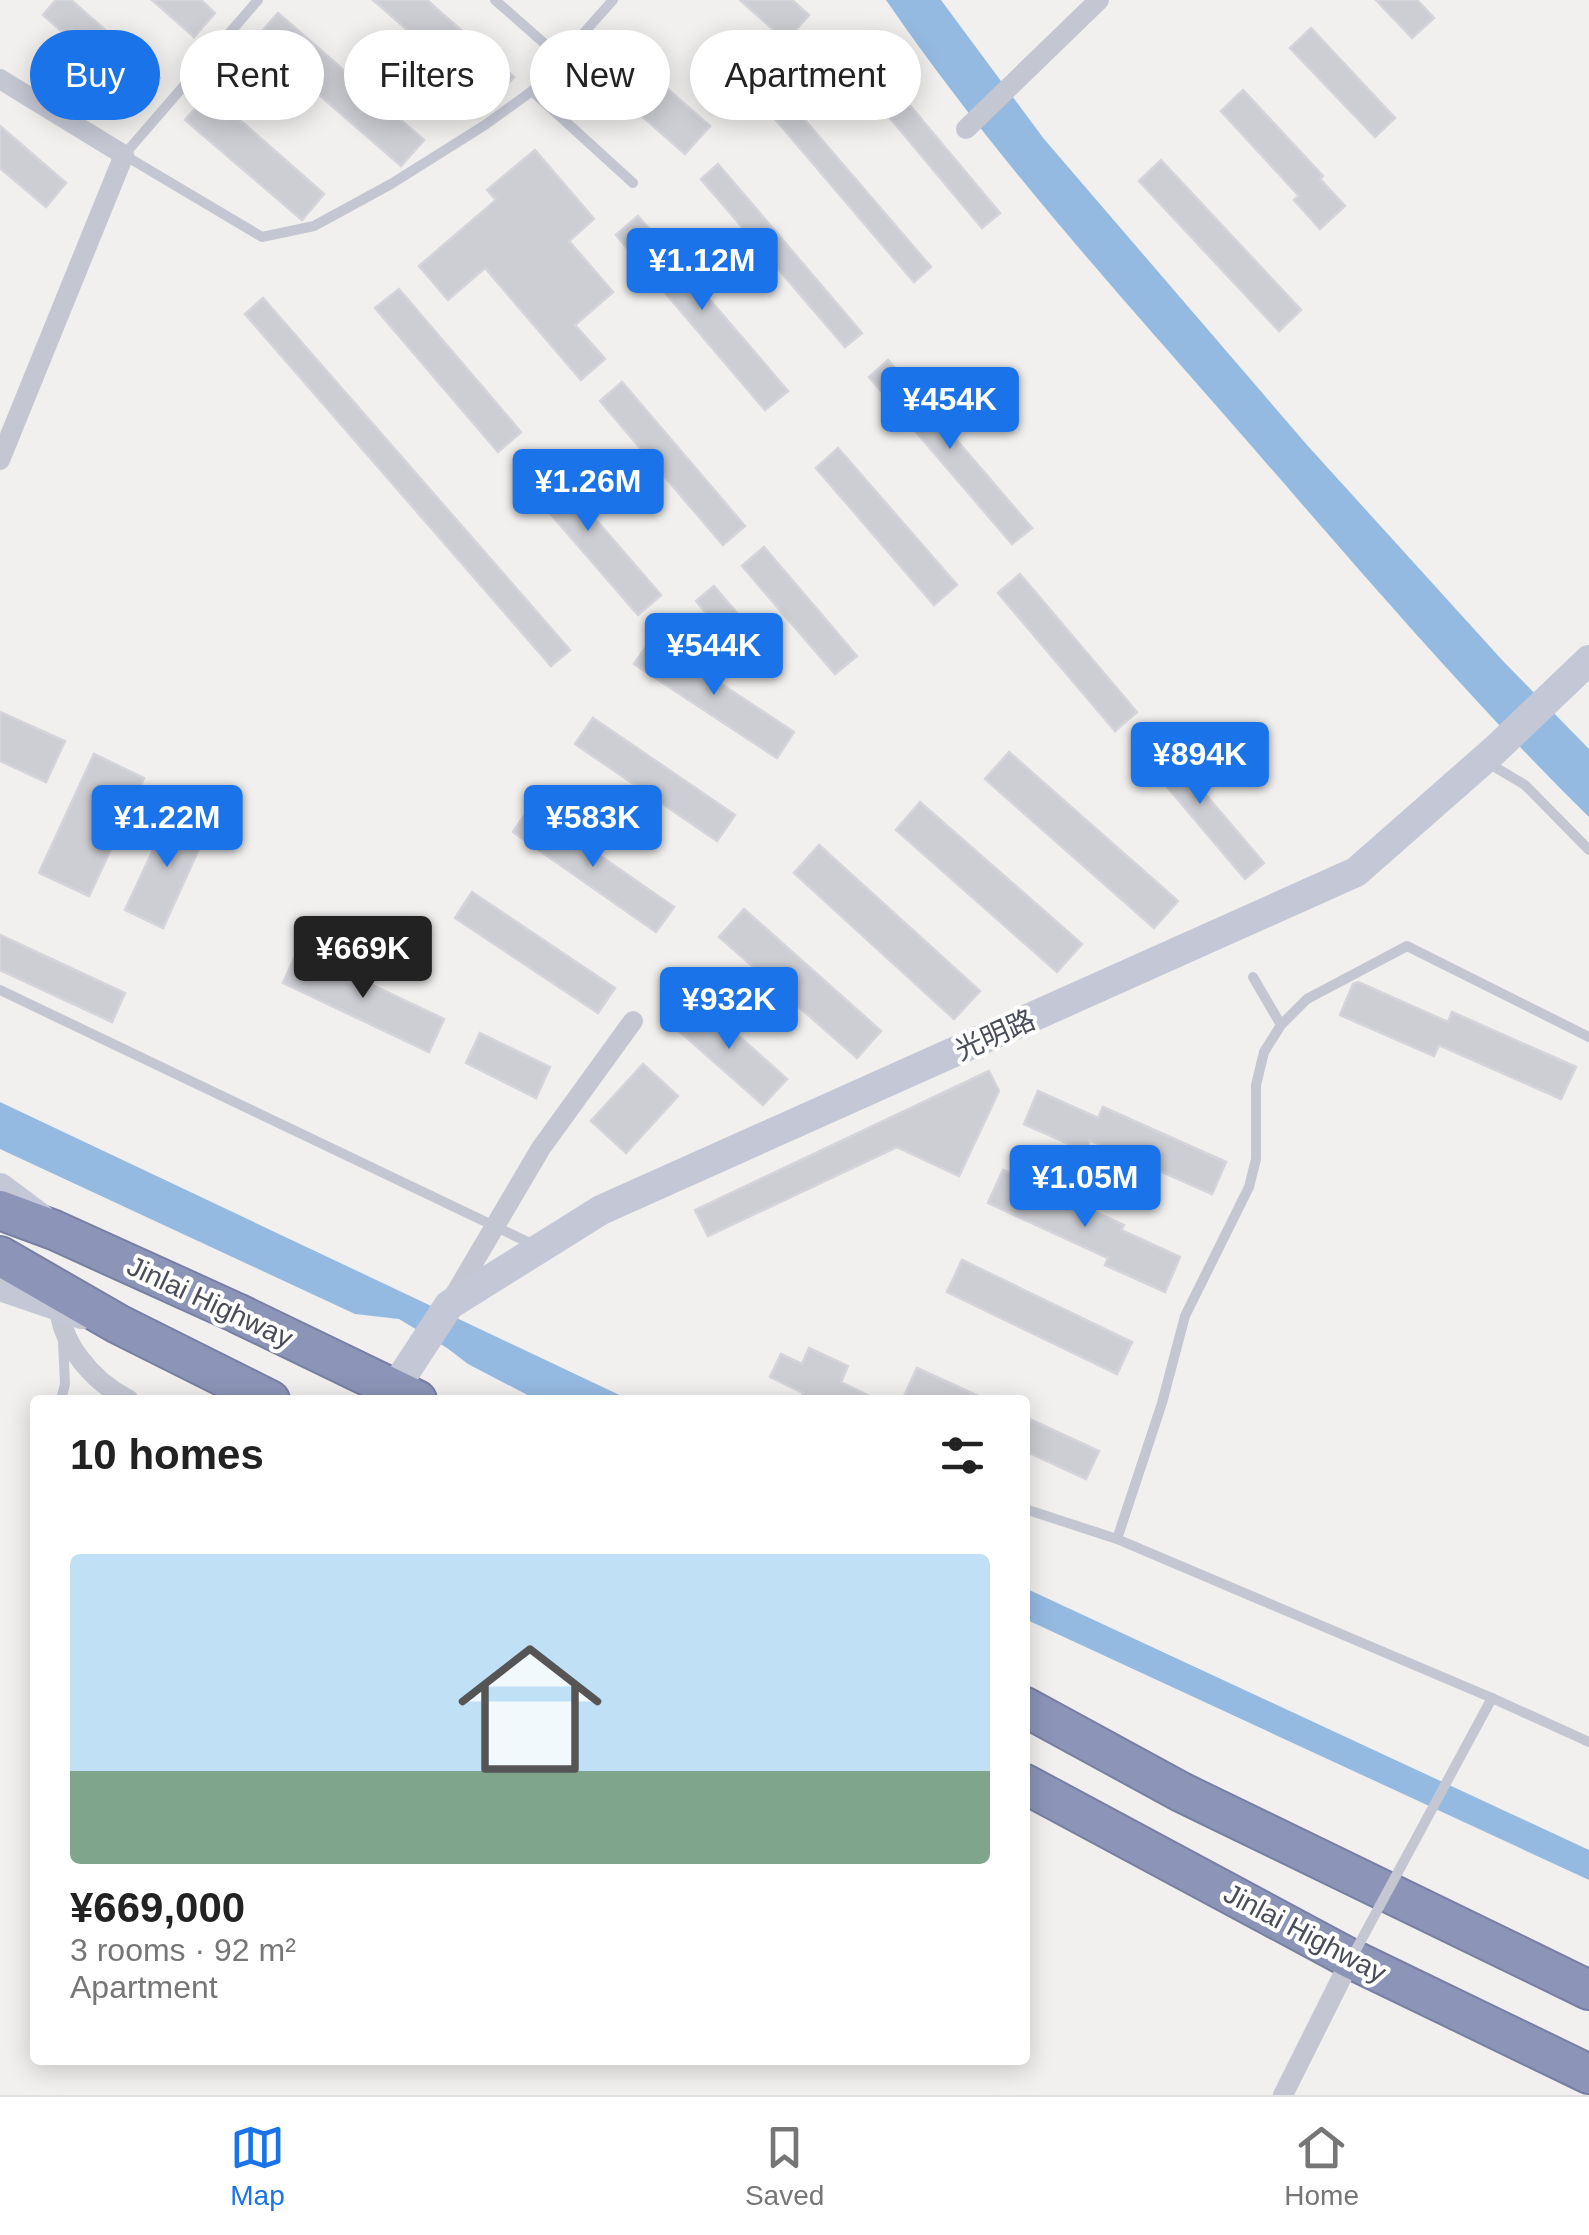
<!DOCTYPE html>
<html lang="en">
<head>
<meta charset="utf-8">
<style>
	:root { --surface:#fff; --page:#f6f6f6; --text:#222; --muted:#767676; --line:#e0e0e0; --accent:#1a73e8 }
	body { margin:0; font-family:Helvetica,"Noto Sans SC",sans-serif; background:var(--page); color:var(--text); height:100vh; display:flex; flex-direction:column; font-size:38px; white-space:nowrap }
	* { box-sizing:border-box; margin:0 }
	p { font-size:32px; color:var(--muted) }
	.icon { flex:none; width:55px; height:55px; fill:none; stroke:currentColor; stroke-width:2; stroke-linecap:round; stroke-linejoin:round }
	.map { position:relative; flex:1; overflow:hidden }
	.side { position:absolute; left:30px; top:1395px; width:1000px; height:670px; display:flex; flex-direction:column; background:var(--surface); border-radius:10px; box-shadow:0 5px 25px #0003 }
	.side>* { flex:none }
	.banner { position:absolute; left:30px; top:30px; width:1000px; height:90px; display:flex; gap:20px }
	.price { position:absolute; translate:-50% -85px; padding:0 22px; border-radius:10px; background:var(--accent); color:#fff; font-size:32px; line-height:65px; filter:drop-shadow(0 2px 5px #0008) }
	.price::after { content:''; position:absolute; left:50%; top:60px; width:30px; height:22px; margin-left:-15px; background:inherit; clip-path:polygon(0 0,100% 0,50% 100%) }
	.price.current { background:#222; color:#fff }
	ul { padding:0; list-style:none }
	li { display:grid; align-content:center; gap:20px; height:530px; padding:0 40px }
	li+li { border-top:2px solid var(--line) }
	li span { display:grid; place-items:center; height:310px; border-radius:10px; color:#555 }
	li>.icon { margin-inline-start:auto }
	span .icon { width:180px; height:180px; fill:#fffc; stroke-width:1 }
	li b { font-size:42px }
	h2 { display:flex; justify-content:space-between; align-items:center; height:120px; padding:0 40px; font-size:42px }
	.pill { padding:0 35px; border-radius:45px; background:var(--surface); box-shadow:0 5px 25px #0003; font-size:35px; line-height:90px }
	.pill.current { background:var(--accent); color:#fff }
	.tabs { display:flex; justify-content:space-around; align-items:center; height:140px; border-top:2px solid var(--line); background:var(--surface); font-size:28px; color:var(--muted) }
	.tabs a { display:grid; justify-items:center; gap:5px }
	.tabs .current { color:var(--accent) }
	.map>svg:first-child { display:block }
</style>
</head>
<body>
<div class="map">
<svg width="1589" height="2095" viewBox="0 0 1589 2095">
	<rect width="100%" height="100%" fill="#f1f0ef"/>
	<g fill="#95bae2">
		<path d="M886,0H941L1044,139L1307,445L1503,661L1589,749V817C1461,691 1345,553 1227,418C1107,281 990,151 886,0Z"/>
		<path d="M0,1102L630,1400H537L468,1364L447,1348L399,1319L355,1314L0,1149Z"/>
		<path d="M1025,1588L1589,1850V1880L1025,1619Z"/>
	</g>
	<g fill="#cdced3" stroke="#d4d4da" stroke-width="2.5">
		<path d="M56,0H71L160,78L140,100L43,15Z"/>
		<path d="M152,0H201L215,13L194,37Z"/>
		<path d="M373,0H427L514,77L491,103Z"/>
		<path d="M740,0H792L809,15L786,41Z"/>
		<path d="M1376,0H1417L1434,18L1412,38Z"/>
		<path d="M278,13L424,140L401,166L255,39Z"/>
		<path d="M1311,28L1395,118L1375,137L1290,48Z"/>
		<path d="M612,40L710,126L685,154L587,68Z"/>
		<path d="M856,41L1000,213L982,228L838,56Z"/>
		<path d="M1243,90L1323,176L1320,179L1345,206L1320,229L1294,200L1299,196L1221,111Z"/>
		<path d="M209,93L324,194L302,220L185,120Z"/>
		<path d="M786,98L931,267L914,282L769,112Z"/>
		<path d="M0,126L66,183L46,207L0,168Z"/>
		<path d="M535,150L594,219L569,241L613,292L575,325L605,359L581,380L485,268L448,300L419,266L496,200L487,190Z"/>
		<path d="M1161,160L1301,310L1279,331L1139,181Z"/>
		<path d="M718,164L862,333L845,347L701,179Z"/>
		<path d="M638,216L788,391L765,410L616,235Z"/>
		<path d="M399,289L521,432L498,452L375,308Z"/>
		<path d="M263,298L570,650L551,666L245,314Z"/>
		<path d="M888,360L1032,528L1012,544L869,377Z"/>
		<path d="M622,382L745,526L723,545L600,401Z"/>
		<path d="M838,448L957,585L934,605L816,468Z"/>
		<path d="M539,454L661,595L638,615L516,474Z"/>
		<path d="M764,547L857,656L835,674L742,566Z"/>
		<path d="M1020,574L1137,712L1115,731L998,593Z"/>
		<path d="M714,586L742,619L724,635L696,601Z"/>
		<path d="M652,638L794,732L777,758L634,664Z"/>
		<path d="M0,712L65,741L46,782L0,761Z"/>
		<path d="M593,718L735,815L717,841L575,744Z"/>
		<path d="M1154,734L1264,863L1245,879L1136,750Z"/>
		<path d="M1009,752L1178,901L1154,928L985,779Z"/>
		<path d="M94,754L144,778L89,896L39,873Z"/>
		<path d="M920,802L1082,944L1057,972L896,830Z"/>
		<path d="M530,807L674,907L656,932L513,832Z"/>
		<path d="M171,812L208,829L163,928L125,910Z"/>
		<path d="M819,845L980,991L954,1019L794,873Z"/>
		<path d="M472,892L615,988L598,1013L455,918Z"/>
		<path d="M744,909L881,1031L857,1058L719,937Z"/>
		<path d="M0,935L125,993L112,1022L0,970Z"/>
		<path d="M298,950L444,1019L429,1052L283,983Z"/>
		<path d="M1358,982L1448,1022L1452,1012L1576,1067L1561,1099L1439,1045L1434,1056L1340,1015L1353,984Z"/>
		<path d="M696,998L787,1079L763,1105L672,1025Z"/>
		<path d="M480,1033L550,1067L536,1098L466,1063Z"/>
		<path d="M643,1064L678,1096L626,1153L591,1121Z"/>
		<path d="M989,1071L999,1091L959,1176L897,1147L708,1236L695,1210Z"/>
		<path d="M1038,1091L1098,1118L1103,1107L1226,1162L1212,1194L1090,1140L1085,1151L1024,1124Z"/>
		<path d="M1003,1170L1124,1225L1121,1230L1180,1257L1165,1292L1105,1265L1108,1258L988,1203Z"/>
		<path d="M962,1260L1132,1342L1117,1374L947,1292Z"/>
		<path d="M809,1348L848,1366L841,1382L878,1400H800L803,1393L770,1377L781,1354L802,1364Z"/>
		<path d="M917,1368L987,1400H914L904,1396Z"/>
		<path d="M1025,1417L1099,1451L1086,1479L1025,1451Z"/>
	</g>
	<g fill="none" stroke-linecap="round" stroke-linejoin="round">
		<defs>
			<g id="highway">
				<path d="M0,1210L54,1230L237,1313L417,1400"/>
				<path d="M0,1256L118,1324L270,1400"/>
				<path d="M1025,1707L1181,1792L1589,1990"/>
				<path d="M1025,1784L1351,1959L1589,2074"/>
			</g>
		</defs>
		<use href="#highway" stroke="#787fa4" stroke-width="42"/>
		<g stroke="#c4c7d2" stroke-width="10">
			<path d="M258,0L124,155L262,237L314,226L391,184L485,125L532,91L613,0"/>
			<path d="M495,0L562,59"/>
			<path d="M532,91L633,183"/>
			<path d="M1488,763L1525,785L1589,850"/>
			<path d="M1253,977L1281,1025"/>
			<path d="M0,990L536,1246"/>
			<path d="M61,1400L65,1384L63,1342"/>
			<path d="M1025,1509L1117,1539L1492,1698L1589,1742"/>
			<path d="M1117,1539L1162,1403L1185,1316L1249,1187L1256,1159V1085L1264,1052L1281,1025L1307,999L1407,946L1589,1037"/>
		</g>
		<g stroke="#c4c7d2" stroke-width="20">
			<path d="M0,79L124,155L0,460"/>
			<path d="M966,129L1099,0"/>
			<path d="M59,1298C57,1341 92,1381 129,1400"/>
			<path d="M452,1299L541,1148L633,1021"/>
			<path d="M1283,2095L1351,1959"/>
		</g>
		<g stroke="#c4c7d6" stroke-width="30">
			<path d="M0,1188L40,1218"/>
			<path d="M0,1286L82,1314"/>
			<path d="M394,1389L449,1305L601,1210L1356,872L1496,749L1589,660"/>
		</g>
		<use href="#highway" stroke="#8c94b8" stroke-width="38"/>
		<path stroke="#c4c7d2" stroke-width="10" d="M1351,1959L1492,1698"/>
	</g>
	<g text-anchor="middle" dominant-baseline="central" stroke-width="8" stroke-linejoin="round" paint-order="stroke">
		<g font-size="28" fill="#494d5a" stroke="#fff">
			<text transform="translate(995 1035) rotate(-24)">光明路</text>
			<text transform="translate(210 1302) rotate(25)">Jinlai Highway</text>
			<text transform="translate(1305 1933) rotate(28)">Jinlai Highway</text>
		</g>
	</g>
</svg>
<b class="price" style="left:702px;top:313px">¥1.12M</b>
<b class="price" style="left:950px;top:452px">¥454K</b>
<b class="price" style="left:588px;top:534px">¥1.26M</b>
<b class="price" style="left:714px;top:698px">¥544K</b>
<b class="price" style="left:1200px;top:807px">¥894K</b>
<b class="price" style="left:167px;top:870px">¥1.22M</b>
<b class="price" style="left:593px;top:870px">¥583K</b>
<b class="price current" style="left:363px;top:1001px">¥669K</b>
<b class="price" style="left:729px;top:1052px">¥932K</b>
<b class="price" style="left:1085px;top:1230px">¥1.05M</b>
<div class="banner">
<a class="pill current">Buy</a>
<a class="pill">Rent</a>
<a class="pill">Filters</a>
<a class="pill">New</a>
<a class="pill">Apartment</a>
</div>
<section class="side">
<h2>10 homes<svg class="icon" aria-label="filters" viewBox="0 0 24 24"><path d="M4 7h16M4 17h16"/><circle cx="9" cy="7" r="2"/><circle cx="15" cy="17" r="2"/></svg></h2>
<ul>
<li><span style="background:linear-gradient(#bfe0f5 70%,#7fa58c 0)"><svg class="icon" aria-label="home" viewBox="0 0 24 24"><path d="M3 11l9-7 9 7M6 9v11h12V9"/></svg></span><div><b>¥669,000</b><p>3 rooms · 92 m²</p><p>Apartment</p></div></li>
</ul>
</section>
</div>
<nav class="tabs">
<a class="current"><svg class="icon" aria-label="map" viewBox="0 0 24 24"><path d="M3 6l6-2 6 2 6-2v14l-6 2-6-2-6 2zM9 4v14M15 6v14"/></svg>Map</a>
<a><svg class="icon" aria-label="saved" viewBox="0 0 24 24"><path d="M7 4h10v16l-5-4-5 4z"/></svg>Saved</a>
<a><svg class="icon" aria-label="home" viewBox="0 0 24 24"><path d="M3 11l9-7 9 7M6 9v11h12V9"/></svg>Home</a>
</nav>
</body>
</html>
